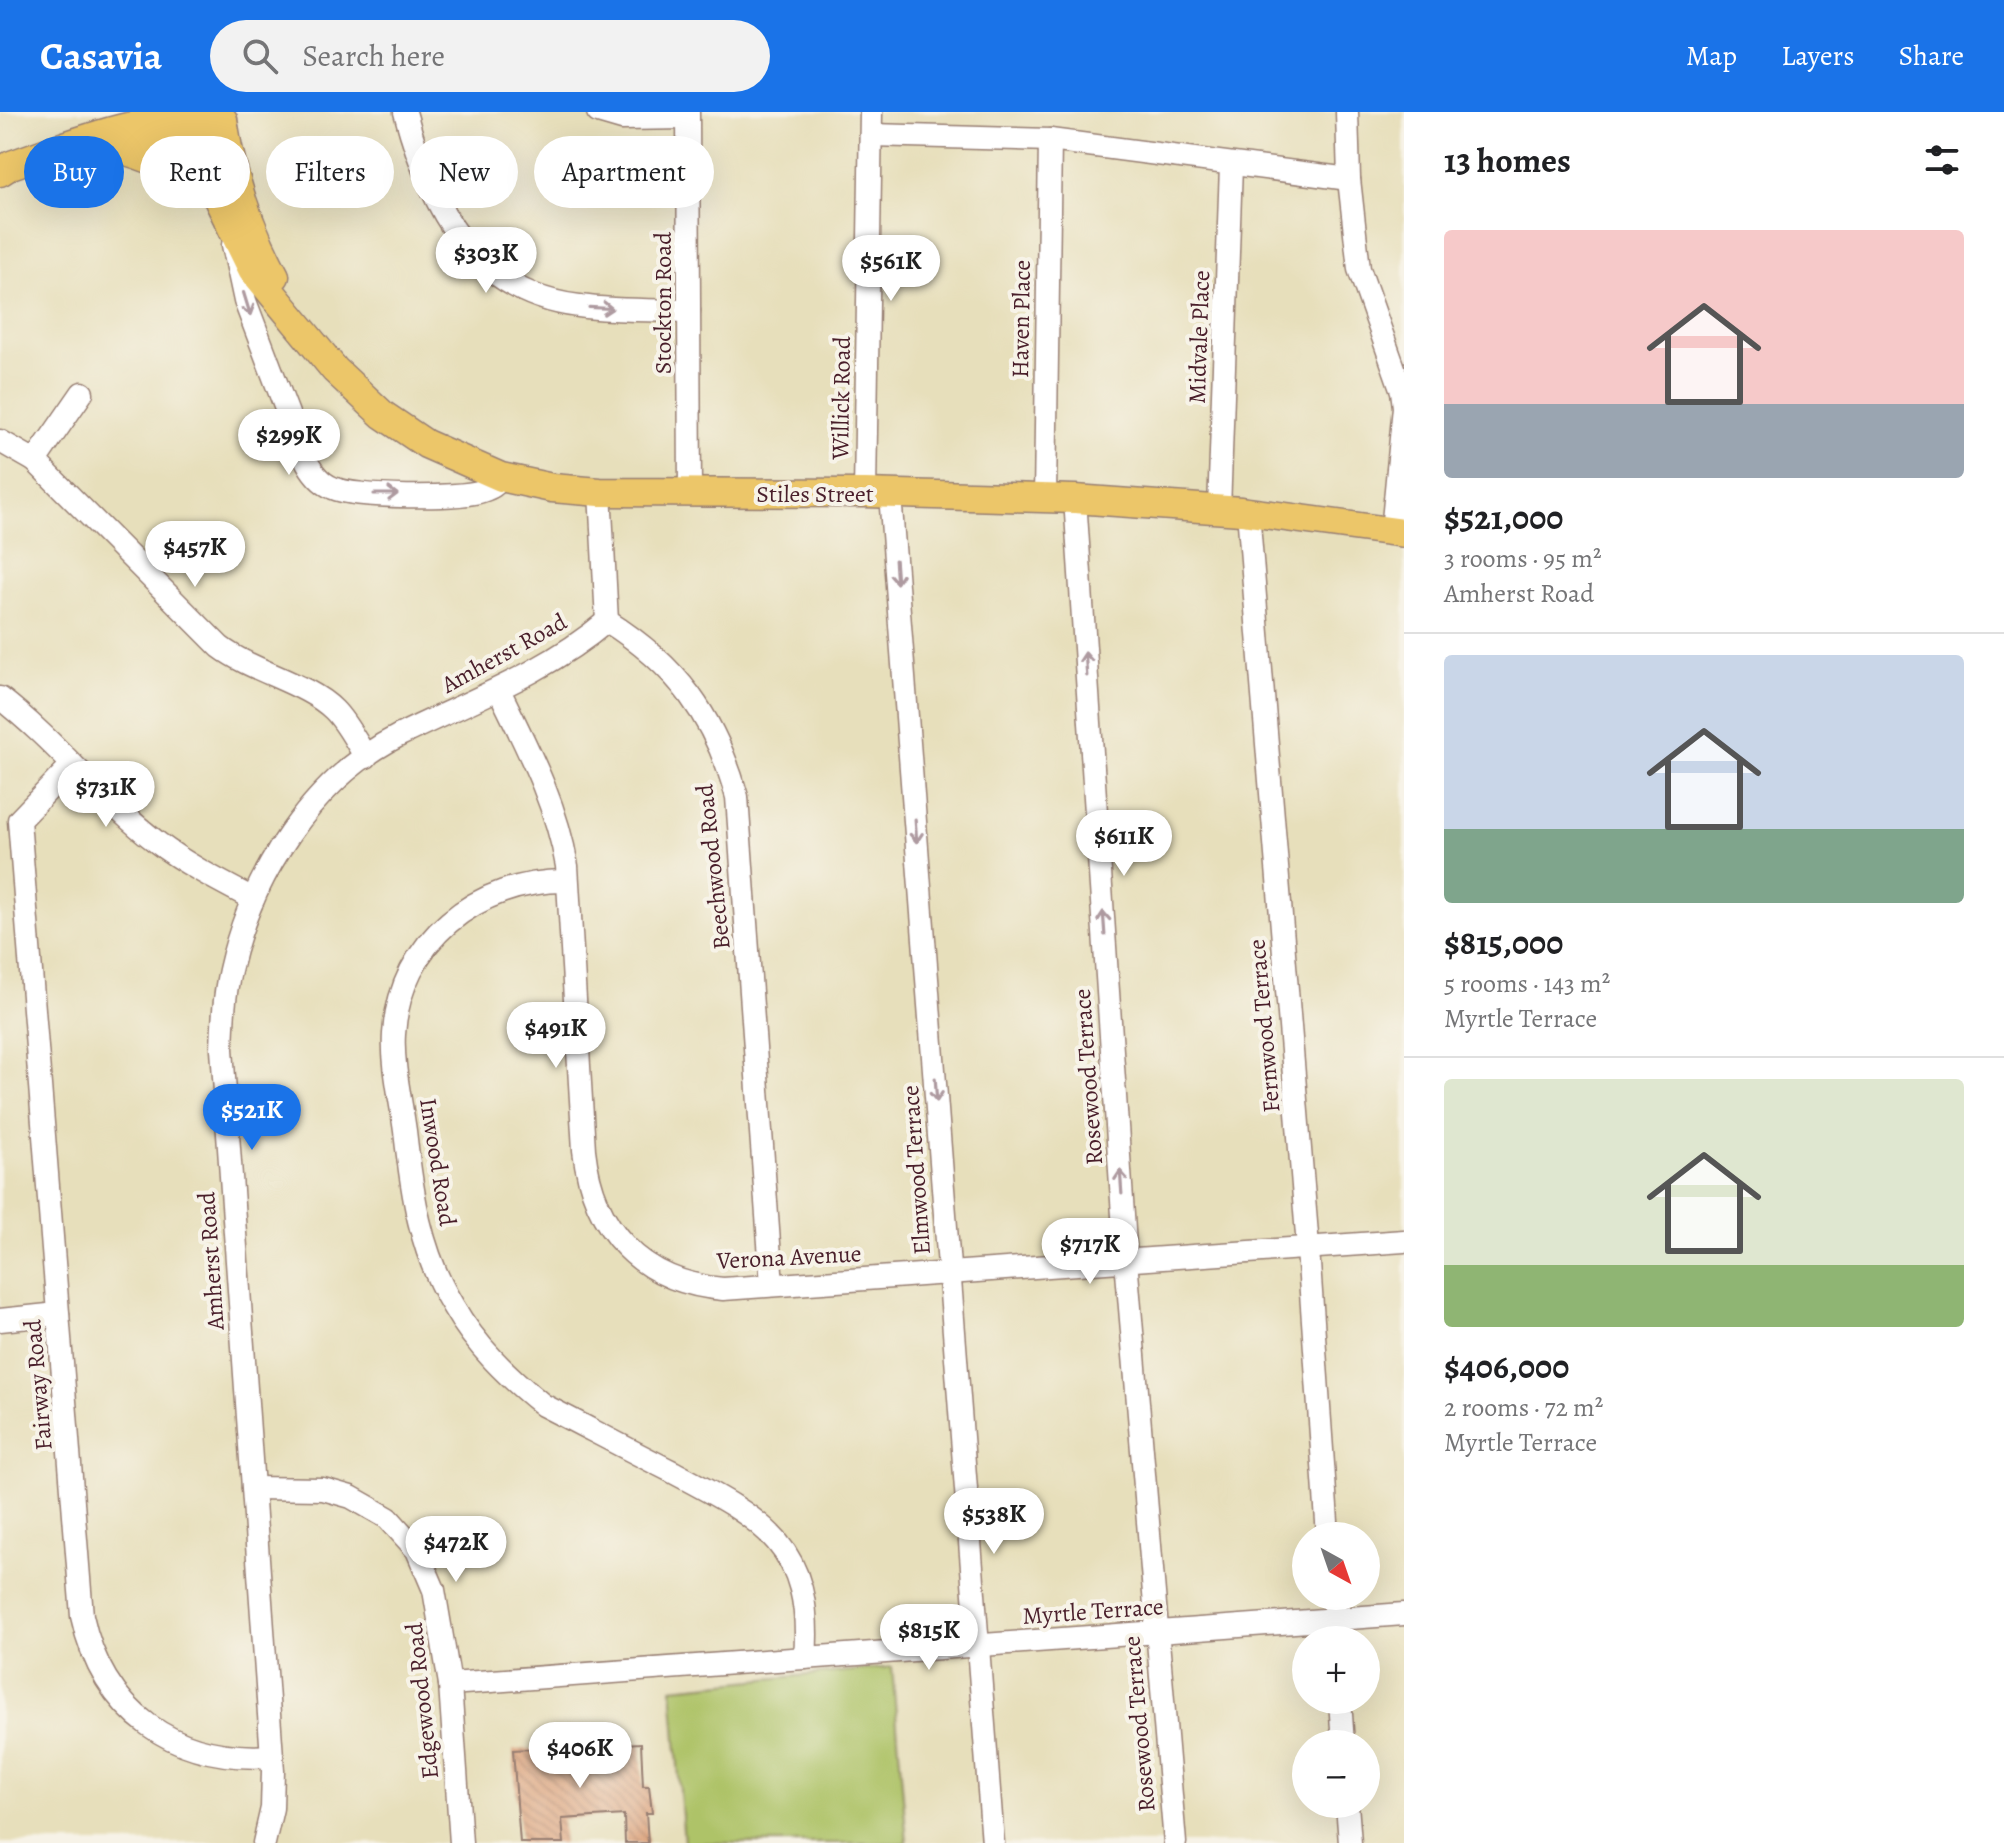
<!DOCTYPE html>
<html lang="en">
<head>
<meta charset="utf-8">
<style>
	:root { --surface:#fff; --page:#f2f2f2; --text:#202124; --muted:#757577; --line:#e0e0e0; --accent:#1a73e8 }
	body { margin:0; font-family:Alegreya,serif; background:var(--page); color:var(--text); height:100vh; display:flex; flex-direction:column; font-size:30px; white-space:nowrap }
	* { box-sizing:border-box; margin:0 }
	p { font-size:26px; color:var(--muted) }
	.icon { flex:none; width:44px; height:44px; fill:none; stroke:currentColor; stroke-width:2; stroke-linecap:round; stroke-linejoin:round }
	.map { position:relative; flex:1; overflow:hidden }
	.drawer { display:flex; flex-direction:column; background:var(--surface); width:600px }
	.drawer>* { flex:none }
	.hud { position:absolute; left:24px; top:24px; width:760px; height:72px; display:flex; gap:16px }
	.needle { width:52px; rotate:140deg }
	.buttons { position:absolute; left:1292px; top:1410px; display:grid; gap:16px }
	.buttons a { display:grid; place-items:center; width:88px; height:88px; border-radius:50%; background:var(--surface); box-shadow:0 8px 32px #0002; font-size:40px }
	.price { position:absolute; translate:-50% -68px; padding:0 18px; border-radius:28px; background:#fff; color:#222; font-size:26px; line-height:52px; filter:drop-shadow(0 2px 4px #0008) }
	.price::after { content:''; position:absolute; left:50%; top:48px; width:24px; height:18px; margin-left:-12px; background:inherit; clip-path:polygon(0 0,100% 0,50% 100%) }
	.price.on { background:var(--accent); color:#fff }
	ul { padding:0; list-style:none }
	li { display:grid; align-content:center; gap:16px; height:424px; padding:0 40px }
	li+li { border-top:2px solid var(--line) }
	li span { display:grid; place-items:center; height:248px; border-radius:8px; color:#555 }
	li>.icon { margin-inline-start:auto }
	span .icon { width:144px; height:144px; fill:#fffc; stroke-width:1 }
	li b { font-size:34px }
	h2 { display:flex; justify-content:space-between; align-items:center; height:96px; padding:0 40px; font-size:34px }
	.tag { padding:0 28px; border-radius:36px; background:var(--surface); box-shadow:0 8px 32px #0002; font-size:28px; line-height:72px }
	.tag.on { background:var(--accent); color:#fff }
	header { display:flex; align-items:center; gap:48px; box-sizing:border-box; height:112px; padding:0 40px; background:var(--accent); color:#fff }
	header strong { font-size:38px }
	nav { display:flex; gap:44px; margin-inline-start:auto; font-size:28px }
	.search { width:560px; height:72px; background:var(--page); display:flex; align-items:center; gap:20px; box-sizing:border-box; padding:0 28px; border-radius:44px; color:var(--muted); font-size:30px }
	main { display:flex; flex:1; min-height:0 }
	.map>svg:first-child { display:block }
</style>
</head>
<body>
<header>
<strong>Casavia</strong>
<div class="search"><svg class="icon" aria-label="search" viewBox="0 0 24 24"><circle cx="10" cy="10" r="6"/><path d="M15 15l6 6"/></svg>Search here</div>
<nav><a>Map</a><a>Layers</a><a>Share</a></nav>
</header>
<main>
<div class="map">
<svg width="1404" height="1731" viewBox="0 0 1404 1731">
	<defs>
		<pattern id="building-back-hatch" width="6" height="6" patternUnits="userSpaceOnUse" patternTransform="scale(2)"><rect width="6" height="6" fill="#da9d75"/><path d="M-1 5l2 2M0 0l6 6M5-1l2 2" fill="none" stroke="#b37f60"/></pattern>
	</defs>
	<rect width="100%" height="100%" fill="#f7f3e8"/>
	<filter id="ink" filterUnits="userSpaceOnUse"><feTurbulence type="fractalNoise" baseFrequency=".0125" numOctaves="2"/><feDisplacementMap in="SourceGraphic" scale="16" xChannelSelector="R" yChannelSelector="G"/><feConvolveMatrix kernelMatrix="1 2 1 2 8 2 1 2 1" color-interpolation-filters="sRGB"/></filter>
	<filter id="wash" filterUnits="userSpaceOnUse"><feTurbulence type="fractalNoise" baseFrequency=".006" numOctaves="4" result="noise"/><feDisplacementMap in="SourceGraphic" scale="32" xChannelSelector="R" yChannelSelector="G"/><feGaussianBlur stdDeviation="1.8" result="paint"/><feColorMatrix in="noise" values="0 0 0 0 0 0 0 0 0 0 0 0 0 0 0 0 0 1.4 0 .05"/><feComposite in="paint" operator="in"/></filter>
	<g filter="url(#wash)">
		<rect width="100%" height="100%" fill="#e7dfbb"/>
		<path fill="#aec368" stroke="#7c714a" stroke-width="2" d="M892,1555L907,1731H684L672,1576Z"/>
		<g id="blocks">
			<path fill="url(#building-back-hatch)" d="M641,1631L643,1674H649L652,1701H646L648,1731H625L624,1703L562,1707L564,1731H520L513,1638Z"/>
		</g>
	</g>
	<g filter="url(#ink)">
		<use href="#blocks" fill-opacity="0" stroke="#987f73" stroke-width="2"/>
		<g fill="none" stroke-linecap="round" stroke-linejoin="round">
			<defs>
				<g id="minor">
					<path d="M405,0C430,94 472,181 579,194C615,199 653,198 689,199"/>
					<path d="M598,0L622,7L687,6"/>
					<path d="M688,0L690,382"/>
					<path d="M1347,0L1349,67L1359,157L1402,279L1404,295L1392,419"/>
					<path d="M871,23L1050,28L1349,67"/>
					<path d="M233,133L245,189L304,344C310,357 318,370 333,376C356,386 458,387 482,379C491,376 497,373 501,365"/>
					<path d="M0,329L35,349L220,535C253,560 307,571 334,598C347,611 356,630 366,645"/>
					<path d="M35,349L82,281"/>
					<path d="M600,380L607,509"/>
					<path d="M865,381L871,0"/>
					<path d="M890,382L993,1731"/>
					<path d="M1045,386L1050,28"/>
					<path d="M1075,387L1126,1148L1175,1731"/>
					<path d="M1219,398L1231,54"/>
					<path d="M1248,399L1307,1123L1328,1424"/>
					<path d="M607,509C677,553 715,605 737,685L772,1173"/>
					<path d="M499,578C527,636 556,690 567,754L584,1038C593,1118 641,1170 723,1177L1404,1129"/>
					<path d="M0,586C57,630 101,688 158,731C187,753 221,770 253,787"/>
					<path d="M72,653L19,708L82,1504C103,1601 175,1651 272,1644"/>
					<path d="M567,769C477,768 400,829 394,922C392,952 401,989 405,1019C412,1081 420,1140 453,1194C476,1234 507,1264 543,1293C586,1315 629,1338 673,1360C762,1407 814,1433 805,1546"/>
					<path d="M0,1208L58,1202"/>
					<path d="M253,1376L323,1377L351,1385L388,1406L417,1438L434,1478L450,1572L461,1731"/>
					<path d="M1333,1484L1336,1528"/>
					<path d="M450,1572L1404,1502"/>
					<path d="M1340,1588L1343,1632"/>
					<path d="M1347,1692L1350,1731"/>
					<path d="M264,1731L272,1696L273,1659L222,937C223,910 224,884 230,858C251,764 312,667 400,623C471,588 546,561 607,509"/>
				</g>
				<g id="major">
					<path d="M223,8C231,62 249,116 275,164"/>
					<path d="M200,23L216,83L252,157L335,258L383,303L426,332L501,365L552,376L600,380L865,381L1075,387L1241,399L1404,421"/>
					<path d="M126,39C160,49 187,63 216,83"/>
					<path d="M80,44L200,23L214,14"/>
					<path d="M0,60L11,53C82,28 146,0 223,8"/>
				</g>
			</defs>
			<use href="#minor" stroke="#987f73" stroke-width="25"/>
			<use href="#major" stroke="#987f73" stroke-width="31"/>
			<use href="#minor" stroke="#fff" stroke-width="22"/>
			<use href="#major" stroke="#ecc669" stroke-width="28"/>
		</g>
		<defs><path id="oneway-shaft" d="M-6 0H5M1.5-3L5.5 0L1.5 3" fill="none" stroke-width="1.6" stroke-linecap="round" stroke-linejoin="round" transform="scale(2)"/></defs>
		<g stroke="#ae9aa0">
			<use href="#oneway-shaft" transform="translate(247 192) rotate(73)"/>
			<use href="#oneway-shaft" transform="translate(601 196) rotate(3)"/>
			<use href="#oneway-shaft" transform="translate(386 382)"/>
			<use href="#oneway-shaft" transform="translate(896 460) rotate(86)"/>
			<use href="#oneway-shaft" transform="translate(1086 552) rotate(-94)"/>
			<use href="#oneway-shaft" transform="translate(916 719) rotate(86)"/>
			<use href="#oneway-shaft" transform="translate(1104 811) rotate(-94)"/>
			<use href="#oneway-shaft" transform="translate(936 978) rotate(86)"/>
			<use href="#oneway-shaft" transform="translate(1121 1070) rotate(-94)"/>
		</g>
	</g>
	<g text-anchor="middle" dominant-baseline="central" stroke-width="8" stroke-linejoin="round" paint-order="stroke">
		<g font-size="24" fill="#4a1f2b" stroke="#f7f3e8">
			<text transform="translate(663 191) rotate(-90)">Stockton Road</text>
			<text transform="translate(1021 207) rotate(-89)">Haven Place</text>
			<text transform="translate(1199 225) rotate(-88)">Midvale Place</text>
			<text transform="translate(841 286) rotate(-89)">Willick Road</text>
			<text x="815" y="382">Stiles Street</text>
			<text transform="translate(504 541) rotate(-29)">Amherst Road</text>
			<text transform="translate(713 755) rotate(-96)">Beechwood Road</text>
			<text transform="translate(1264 914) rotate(-95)">Fernwood Terrace</text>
			<text transform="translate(1088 965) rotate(-94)">Rosewood Terrace</text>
			<text transform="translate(438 1050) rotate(81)">Inwood Road</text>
			<text transform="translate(916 1058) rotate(-94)">Elmwood Terrace</text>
			<text transform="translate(789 1145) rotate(-3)">Verona Avenue</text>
			<text transform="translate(211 1149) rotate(-94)">Amherst Road</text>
			<text transform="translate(38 1273) rotate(-95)">Fairway Road</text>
			<text transform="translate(1093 1499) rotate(-4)">Myrtle Terrace</text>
			<text transform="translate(422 1589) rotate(-96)">Edgewood Road</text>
			<text transform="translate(1139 1612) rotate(-95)">Rosewood Terrace</text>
		</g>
	</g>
</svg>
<div class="buttons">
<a><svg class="needle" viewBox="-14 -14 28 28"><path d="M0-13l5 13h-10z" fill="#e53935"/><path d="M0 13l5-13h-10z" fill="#757577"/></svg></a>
<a>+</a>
<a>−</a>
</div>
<b class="price" style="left:486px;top:183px">$303K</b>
<b class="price" style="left:891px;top:191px">$561K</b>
<b class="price" style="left:289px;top:365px">$299K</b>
<b class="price" style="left:195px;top:477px">$457K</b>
<b class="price" style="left:106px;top:717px">$731K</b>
<b class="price" style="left:1124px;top:766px">$611K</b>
<b class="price" style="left:556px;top:958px">$491K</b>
<b class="price on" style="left:252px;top:1040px">$521K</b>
<b class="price" style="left:1090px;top:1174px">$717K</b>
<b class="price" style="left:994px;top:1444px">$538K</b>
<b class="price" style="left:456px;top:1472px">$472K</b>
<b class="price" style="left:929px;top:1560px">$815K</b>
<b class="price" style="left:580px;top:1678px">$406K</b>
<div class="hud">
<a class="tag on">Buy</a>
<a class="tag">Rent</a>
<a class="tag">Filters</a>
<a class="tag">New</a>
<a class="tag">Apartment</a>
</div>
</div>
<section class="drawer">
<h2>13 homes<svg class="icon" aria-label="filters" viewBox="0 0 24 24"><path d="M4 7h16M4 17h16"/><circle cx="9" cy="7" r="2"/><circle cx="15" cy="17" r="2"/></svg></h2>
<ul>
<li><span style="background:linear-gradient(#f6c9c9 70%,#9aa5b1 0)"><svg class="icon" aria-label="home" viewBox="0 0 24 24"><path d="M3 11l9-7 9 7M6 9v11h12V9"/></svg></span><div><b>$521,000</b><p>3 rooms · 95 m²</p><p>Amherst Road</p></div></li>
<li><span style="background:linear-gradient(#c9d6e8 70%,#7fa58c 0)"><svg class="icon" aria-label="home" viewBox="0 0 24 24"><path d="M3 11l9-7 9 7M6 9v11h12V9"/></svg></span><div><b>$815,000</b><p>5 rooms · 143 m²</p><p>Myrtle Terrace</p></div></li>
<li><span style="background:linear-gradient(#dfe7d0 75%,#8fb573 0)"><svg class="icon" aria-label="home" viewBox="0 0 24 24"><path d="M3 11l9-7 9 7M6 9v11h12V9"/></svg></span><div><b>$406,000</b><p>2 rooms · 72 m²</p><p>Myrtle Terrace</p></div></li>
</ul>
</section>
</main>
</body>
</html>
